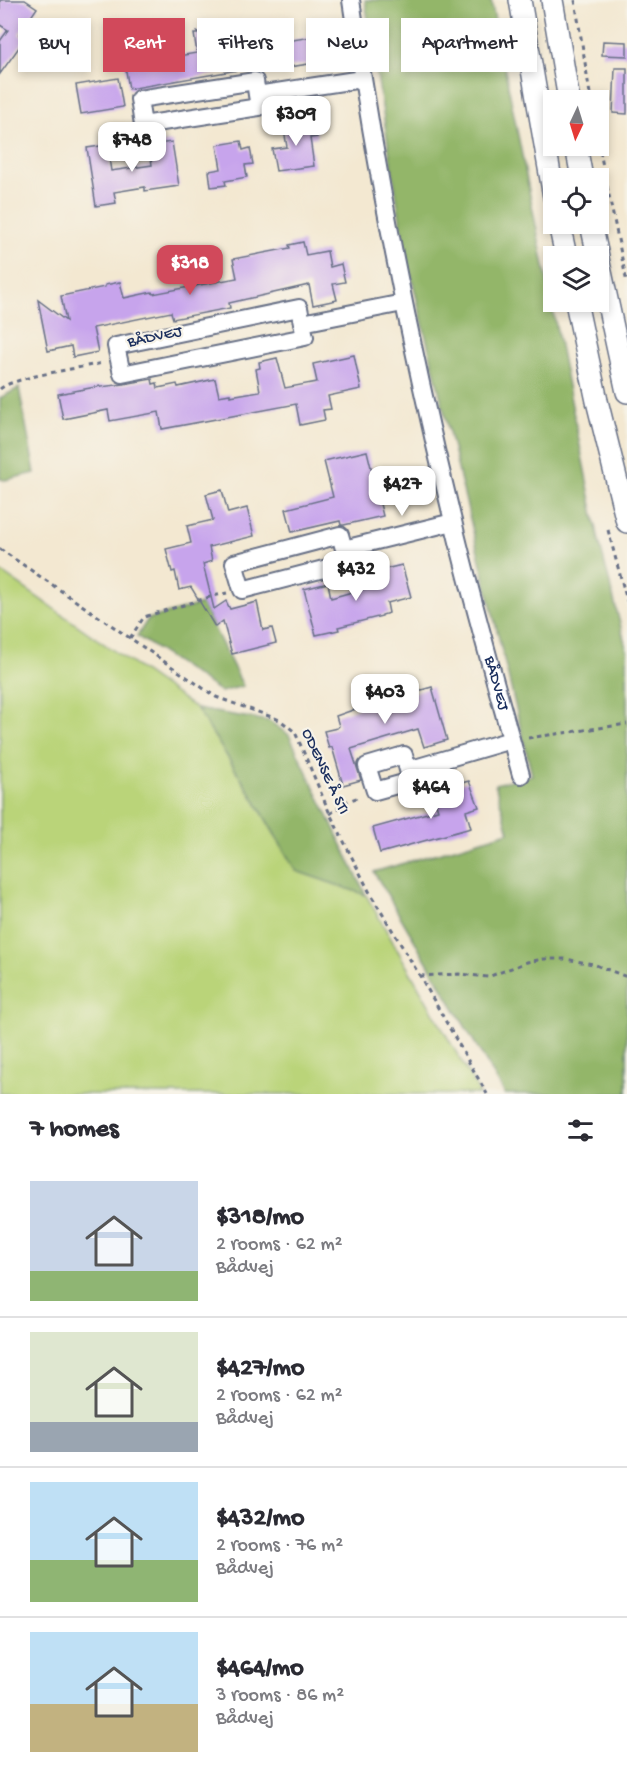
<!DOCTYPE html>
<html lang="en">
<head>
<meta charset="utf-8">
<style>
	:root { --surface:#fff; --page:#f2f2f3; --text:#2b2b33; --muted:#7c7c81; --line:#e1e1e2; --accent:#d1495b }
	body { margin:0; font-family:"Gochi Hand",sans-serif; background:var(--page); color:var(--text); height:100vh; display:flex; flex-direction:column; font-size:22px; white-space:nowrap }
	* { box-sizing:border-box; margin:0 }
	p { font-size:20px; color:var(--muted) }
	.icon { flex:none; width:33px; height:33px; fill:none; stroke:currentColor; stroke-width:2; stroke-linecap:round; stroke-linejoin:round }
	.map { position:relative; height:1094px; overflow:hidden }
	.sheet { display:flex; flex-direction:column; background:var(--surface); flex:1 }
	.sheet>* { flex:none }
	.hud { position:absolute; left:18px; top:18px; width:591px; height:54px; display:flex; gap:12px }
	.needle { width:39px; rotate:184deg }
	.buttons { position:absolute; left:543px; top:90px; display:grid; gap:12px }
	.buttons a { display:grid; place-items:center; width:66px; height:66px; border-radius:0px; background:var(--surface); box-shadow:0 3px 9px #0003; font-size:30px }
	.price { position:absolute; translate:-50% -51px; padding:0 14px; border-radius:12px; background:#fff; color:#222; font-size:20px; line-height:39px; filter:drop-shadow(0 2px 3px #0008) }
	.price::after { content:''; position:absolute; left:50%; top:36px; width:18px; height:14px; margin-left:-9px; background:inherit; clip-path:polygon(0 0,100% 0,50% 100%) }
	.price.active { background:var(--accent); color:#fff }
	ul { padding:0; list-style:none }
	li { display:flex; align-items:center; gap:18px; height:150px; padding:0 30px }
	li+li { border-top:2px solid var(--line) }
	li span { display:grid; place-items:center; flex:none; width:168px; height:120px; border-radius:0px; color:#555 }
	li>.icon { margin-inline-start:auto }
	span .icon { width:72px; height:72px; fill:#fffc; stroke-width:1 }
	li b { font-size:26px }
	h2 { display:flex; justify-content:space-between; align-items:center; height:72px; padding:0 30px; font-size:26px }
	.pill { padding:0 21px; border-radius:0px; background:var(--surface); box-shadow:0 3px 9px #0003; font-size:21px; line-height:54px }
	.pill.active { background:var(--accent); color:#fff }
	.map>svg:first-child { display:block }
</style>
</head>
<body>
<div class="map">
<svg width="627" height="1094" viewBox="0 0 627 1094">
	<rect width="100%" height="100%" fill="#f7f3e8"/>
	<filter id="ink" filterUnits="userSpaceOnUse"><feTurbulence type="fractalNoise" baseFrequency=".0167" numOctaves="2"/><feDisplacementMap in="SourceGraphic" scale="12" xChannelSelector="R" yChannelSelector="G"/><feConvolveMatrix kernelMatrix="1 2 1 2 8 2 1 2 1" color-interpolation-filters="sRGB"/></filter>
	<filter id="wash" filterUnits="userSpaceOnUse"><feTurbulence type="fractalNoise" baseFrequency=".008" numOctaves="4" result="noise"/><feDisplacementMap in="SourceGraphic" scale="24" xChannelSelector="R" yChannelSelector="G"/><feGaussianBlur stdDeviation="1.35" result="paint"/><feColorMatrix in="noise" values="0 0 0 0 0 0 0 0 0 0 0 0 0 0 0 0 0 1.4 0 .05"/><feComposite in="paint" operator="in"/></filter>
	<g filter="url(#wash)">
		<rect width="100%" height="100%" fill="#f3e8d1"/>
		<path fill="#bad479" stroke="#6a826c" stroke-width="1.5" d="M0,571L197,709L256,802L296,871L366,895L480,1094H0Z"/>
		<g fill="#93b669" stroke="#577264" stroke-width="1.5">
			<path d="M365,0H491L599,541L627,651V1094H505L374,872L509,832L495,784L532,775L405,250Z"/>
			<path d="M19,388L35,473L5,480L0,479V398Z"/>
			<path d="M202,604L243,686L221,692L137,636L148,619Z"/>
			<path d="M197,709L269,721L289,735L366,895L296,871L256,802Z"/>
		</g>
		<g id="blocks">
			<g fill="#c7a4ec">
				<path d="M0,0H25L37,8L19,34L25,39L0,74V41L8,30L0,25Z"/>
				<path d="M264,23L268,44L311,37L315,63L270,70L269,66L232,71L129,89L123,53L127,52L134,42L137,41L143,42L148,49L152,48L154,60L197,53L194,34H198L197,32Z"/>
				<path d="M603,41L627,42V56L602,55Z"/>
				<path d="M615,68H627V114L613,113Z"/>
				<path d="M118,78L123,107L81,114L76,85Z"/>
				<path d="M307,120V122L314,121L317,137L310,138L314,166L276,171L272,149L287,147L283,124Z"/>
				<path d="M241,141L243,150L250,148L253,164L245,165L247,177L225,181L226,185L211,187L209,171L221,169L217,145Z"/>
				<path d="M172,142L179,186L145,191V187L114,192L116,203L96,206L87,148L107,145L111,171L152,165L149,145Z"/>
				<path d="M303,242L306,255L327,251L330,267L341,264L345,282L333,284L337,300L313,305L309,285L229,303L230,308L173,319L171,312L93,328L98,352L73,357L71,346L48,351L38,300L66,321L61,296L105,287V285L120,282L124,298L152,292L153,294L237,278L233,259L290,248L289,245Z"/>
				<path d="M354,355L361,389L328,396L331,409L323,410L325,420L300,425L296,404L162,429L159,412L110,421L108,410L63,419L58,394L101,386V387L124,384L152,379L153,384L157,383L158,388L177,384L178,387L215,379L219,396L230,394V396L260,391L256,369L260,368L259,362L277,358L285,388L317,382L313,364Z"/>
				<path d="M367,451L383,516L344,525H341L340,521L292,532L286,509L333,497L324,461Z"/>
				<path d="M222,490L228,513L247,508L254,536L209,547L212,561L203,564L214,609L226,601L230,609L257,602L263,630L272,628L276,643L232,654L223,621L215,627L191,587L179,590L175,571L172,572L166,549L191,543L187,526L213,520L206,494Z"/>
				<path d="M402,565L411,597L387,603L389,613L382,615V616L338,627L339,630L316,635L304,589L328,583L331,598L380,584L377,571Z"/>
				<path d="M407,679L411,693L432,687L447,740L424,747L418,729L351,749L361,780L343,785L332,747L329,748L324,731L337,728L339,726L336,716L367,705L366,702L393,694L392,692L395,691L393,683Z"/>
				<path d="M469,781L479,807L466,811L471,828L380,853L373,828L438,810L432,791Z"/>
			</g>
		</g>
	</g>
	<g filter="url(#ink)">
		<use href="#blocks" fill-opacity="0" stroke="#677086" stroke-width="1.5"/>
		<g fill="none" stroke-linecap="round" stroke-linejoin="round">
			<defs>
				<g id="minor">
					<path id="s1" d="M351,0C376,175 411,349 453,521C473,606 498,691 521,775"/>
					<path d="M257,95L255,81L139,99L143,125L259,107L257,95L362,79"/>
					<path d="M302,323L299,308L116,346L122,374L305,337L302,323L403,303"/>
					<path d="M344,549L340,535L234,563L242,590L347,563L344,549L453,522"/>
					<path d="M408,770L404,755L367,766L375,791L411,781L408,770L511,740"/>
				</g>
				<g id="tertiary">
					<path d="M520,0L554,197"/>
					<path d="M552,0L569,100"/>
					<path d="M576,146L582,178"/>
					<path d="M559,224L566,256"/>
					<path d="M591,224L598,256"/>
					<path d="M598,258L627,392"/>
					<path d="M576,302L597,401L627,522"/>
				</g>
			</defs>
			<use href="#minor" stroke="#677086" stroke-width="20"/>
			<use href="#tertiary" stroke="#677086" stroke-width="24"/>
			<g stroke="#677086" stroke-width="3" stroke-dasharray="4.5 4.5" stroke-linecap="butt">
				<path d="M575,0L591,100"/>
				<path d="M598,142L627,283"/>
				<path d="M0,389C13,377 81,368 102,363"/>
				<path d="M608,530L627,601"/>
				<path d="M0,549L216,697L280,720L295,732L330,814L371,895L420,976L487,1094"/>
				<path d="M130,638L144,617L213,596L227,593"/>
				<path d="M528,738L627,724"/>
				<path d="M330,814L348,801L359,797"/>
				<path d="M420,976L459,974L488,977L527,962L544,959H565L593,964L627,977"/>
			</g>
			<use href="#minor" stroke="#fff" stroke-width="16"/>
			<use href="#tertiary" stroke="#fff" stroke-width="21"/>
		</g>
	</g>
	<g text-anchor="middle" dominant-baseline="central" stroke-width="4.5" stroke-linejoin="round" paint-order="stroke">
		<g font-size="16" fill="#1b2f5e" stroke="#f7f3e8">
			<text transform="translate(155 338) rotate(-12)">BÅDVEJ</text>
			<text stroke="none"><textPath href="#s1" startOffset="699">BÅDVEJ</textPath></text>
			<text transform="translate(324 772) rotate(65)">ODENSE Å STI</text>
		</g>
	</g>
</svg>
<div class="buttons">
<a><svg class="needle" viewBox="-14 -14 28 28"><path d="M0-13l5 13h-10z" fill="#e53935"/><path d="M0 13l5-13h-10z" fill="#7c7c81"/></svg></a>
<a><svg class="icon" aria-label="locate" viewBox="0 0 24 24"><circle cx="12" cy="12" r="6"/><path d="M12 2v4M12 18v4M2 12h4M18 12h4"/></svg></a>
<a><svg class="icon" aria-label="layers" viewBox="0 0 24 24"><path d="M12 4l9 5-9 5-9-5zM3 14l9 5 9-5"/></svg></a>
</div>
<b class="price" style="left:296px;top:147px">$309</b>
<b class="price" style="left:132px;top:173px">$748</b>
<b class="price active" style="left:190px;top:296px">$318</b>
<b class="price" style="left:402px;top:517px">$427</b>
<b class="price" style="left:356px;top:602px">$432</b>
<b class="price" style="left:385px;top:725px">$403</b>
<b class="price" style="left:431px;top:820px">$464</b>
<div class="hud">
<a class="pill">Buy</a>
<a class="pill active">Rent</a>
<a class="pill">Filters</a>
<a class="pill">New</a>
<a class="pill">Apartment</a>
</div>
</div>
<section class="sheet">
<h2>7 homes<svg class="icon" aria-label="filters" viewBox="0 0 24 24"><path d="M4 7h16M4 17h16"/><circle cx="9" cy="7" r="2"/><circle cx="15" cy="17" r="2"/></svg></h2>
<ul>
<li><span style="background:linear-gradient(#c9d6e8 75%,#8fb573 0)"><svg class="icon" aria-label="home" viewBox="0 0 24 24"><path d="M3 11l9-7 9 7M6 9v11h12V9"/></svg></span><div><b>$318/mo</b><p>2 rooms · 62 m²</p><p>Bådvej</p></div></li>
<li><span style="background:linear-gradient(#dfe7d0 75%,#9aa5b1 0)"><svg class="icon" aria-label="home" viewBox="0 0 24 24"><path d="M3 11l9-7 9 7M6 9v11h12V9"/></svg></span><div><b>$427/mo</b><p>2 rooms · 62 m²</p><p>Bådvej</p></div></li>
<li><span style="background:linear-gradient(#bfe0f5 65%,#8fb573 0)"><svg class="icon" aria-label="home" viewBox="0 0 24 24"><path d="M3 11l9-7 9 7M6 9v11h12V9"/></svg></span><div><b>$432/mo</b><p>2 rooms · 76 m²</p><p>Bådvej</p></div></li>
<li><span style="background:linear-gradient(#bfe0f5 60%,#c2b280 0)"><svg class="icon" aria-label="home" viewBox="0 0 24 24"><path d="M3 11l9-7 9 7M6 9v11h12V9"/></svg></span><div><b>$464/mo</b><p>3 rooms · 86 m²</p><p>Bådvej</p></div></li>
</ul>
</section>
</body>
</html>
